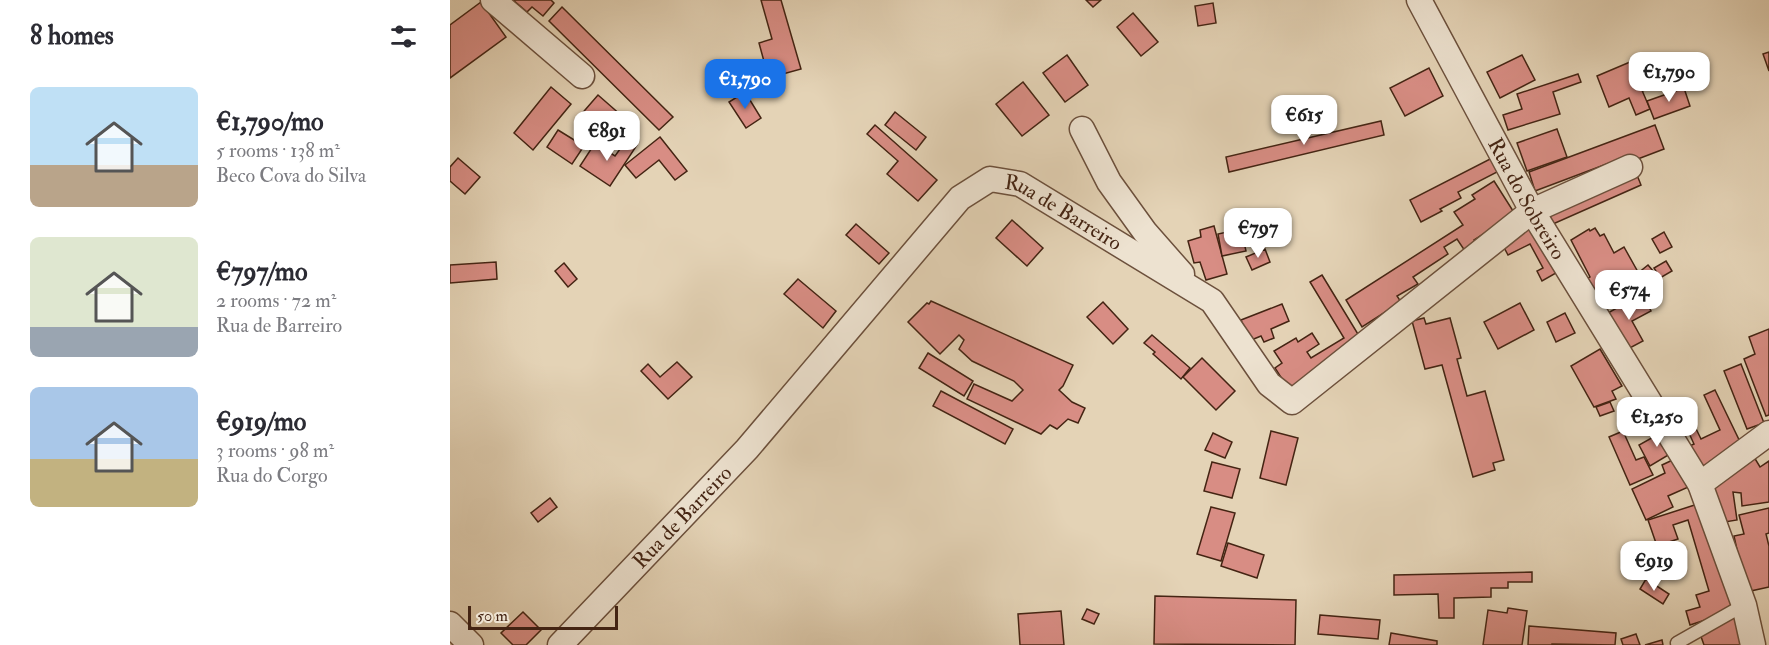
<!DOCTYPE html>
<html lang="en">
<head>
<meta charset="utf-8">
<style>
	:root { --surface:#fff; --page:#f2f2f3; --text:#2b2b33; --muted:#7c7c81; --accent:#1a73e8 }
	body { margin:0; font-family:"IM FELL Double Pica",serif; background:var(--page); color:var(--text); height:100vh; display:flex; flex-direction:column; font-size:22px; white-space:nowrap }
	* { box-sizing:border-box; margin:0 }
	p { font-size:20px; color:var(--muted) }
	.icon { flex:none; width:33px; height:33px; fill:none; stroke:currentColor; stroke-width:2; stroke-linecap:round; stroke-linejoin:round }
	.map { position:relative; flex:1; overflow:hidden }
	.drawer { display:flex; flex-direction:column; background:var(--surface); width:450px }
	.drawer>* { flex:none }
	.scale { position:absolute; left:18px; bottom:15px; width:150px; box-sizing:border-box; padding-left:6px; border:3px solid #442413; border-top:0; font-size:16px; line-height:21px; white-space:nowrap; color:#442413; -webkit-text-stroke:4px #ede2d0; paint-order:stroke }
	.price { position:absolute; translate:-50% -51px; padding:0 14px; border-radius:12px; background:#fff; color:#222; font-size:20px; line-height:39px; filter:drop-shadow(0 2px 3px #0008) }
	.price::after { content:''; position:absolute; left:50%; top:36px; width:18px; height:14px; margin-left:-9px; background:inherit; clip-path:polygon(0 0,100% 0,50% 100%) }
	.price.active { background:var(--accent); color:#fff }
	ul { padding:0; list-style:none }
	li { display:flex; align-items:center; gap:18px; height:150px; padding:0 30px }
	li span { display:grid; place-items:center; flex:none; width:168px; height:120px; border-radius:9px; color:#555 }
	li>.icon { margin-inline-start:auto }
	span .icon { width:72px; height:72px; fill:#fffc; stroke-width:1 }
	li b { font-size:26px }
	h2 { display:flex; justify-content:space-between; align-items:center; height:72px; padding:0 30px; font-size:26px }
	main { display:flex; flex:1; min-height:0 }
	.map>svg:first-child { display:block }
</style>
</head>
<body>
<main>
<section class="drawer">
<h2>8 homes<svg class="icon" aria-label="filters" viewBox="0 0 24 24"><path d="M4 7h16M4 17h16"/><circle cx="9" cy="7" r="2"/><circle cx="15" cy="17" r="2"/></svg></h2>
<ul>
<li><span style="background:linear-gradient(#bfe0f5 65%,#b9a48a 0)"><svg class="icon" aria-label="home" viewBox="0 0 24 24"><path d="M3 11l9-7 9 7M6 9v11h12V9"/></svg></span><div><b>€1,790/mo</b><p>5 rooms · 138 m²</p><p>Beco Cova do Silva</p></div></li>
<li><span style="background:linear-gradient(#dfe7d0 75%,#9aa5b1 0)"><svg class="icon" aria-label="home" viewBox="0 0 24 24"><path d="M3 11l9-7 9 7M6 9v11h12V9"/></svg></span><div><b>€797/mo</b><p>2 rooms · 72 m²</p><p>Rua de Barreiro</p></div></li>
<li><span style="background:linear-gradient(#a9c7e8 60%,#c2b280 0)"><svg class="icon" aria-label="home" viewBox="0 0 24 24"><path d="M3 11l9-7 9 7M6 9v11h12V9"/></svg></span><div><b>€919/mo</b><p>3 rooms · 98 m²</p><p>Rua do Corgo</p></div></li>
</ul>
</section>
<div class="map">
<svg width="1319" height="645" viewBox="0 0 1319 645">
	<rect width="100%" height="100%" fill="#e4d3b6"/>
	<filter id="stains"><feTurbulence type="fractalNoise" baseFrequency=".00333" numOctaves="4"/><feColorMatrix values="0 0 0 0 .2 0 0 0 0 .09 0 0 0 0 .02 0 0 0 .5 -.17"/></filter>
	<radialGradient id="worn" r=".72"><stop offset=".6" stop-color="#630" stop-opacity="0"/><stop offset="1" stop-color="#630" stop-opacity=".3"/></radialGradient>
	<g fill="#d88d84" stroke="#442413" stroke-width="1.5">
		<path d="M63,0H101L104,3L93,16L82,7L77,12Z"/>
		<path d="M311,0H331L351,69L300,83L297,71L315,65L309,43L322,39Z"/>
		<path d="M636,0H651L643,7Z"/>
		<path d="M31,2L56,37L0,78V25Z"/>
		<path d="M763,3L766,23L748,26L745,6Z"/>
		<path d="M112,7L223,117L209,130L99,21Z"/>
		<path d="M683,13L708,42L691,56L667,27Z"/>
		<path d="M1319,52V71L1313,54Z"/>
		<path d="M617,55L638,85L615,102L593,73Z"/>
		<path d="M1072,55L1085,80L1050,98L1037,72Z"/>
		<path d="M1193,58L1202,88L1192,91L1183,61Z"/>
		<path d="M1180,62L1200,109L1186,115L1179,98L1159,107L1147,76Z"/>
		<path d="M979,68L993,96L955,116L940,88Z"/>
		<path d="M1128,74L1131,82L1103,92L1110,114L1058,130L1053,115L1072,109L1067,94Z"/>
		<path d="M573,82L599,115L572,136L546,104Z"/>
		<path d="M101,87L121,104L83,150L64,133Z"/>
		<path d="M1234,88L1240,106L1204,119L1197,101Z"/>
		<path d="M295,92L311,118L296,128L279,102Z"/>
		<path d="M148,95L180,123L162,144L129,117Z"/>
		<path d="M445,112L476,137L466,150L435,125Z"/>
		<path d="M931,121L934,135L779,172L776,157Z"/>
		<path d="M425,125L487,180L468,201L437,174L448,161L417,134Z"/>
		<path d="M1205,125L1214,149L1180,162L1178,156L1085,191L1079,172Z"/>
		<path d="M1107,129L1117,157L1077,171L1067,143Z"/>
		<path d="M108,130L134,146L122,164L97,147Z"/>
		<path d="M210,137L237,171L225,180L209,160L186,178L175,165Z"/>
		<path d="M178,138L187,145L160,186L130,166L145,143L165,156Z"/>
		<path d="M1044,157L1051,170L1008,192L1011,198L990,209L992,211L971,222L960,200Z"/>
		<path d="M8,158L30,177L15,194L0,181V167Z"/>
		<path d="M1185,170L1191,185L1103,224L1097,209Z"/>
		<path d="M1044,181L1065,214L1024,240L1029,247L1017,254L1007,239L994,247L998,254L963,277L968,284L947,296L951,302L912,327L896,300L1013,225L1004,212L1025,199L1022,195Z"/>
		<path d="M1085,218L1113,269L1092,281L1087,271L1093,268L1080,244L1058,255L1049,238Z"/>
		<path d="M562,220L593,248L577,266L546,238Z"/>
		<path d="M406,224L439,253L429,264L396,235Z"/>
		<path d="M764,226L777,274L756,280L750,262L744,263L738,241L751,237L750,230Z"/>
		<path d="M1145,228L1150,236L1154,234L1164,253L1174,247L1188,272L1177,281L1143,299L1134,280L1140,277L1121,240L1139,229L1140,231Z"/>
		<path d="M791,229L796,251L772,256L768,234Z"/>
		<path d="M1214,232L1222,247L1210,253L1202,239Z"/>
		<path d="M815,249L820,262L802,270L796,257Z"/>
		<path d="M1216,261L1222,271L1210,278L1204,268Z"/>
		<path d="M46,262L47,279L0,283V265Z"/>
		<path d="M114,263L127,279L118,287L105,271Z"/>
		<path d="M1198,265L1209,278L1188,296L1177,282Z"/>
		<path d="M872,275L914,344L839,390L825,368L832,363L824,351L846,338L848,342L862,333L869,344L857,352L861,358L894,338L860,282Z"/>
		<path d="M348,279L386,311L373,328L334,294Z"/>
		<path d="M1192,294L1201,311L1182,321L1193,341L1176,350L1156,314Z"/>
		<path d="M481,301L623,365L613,386L609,390L622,402L635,408L628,423L618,419L607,429L600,425L591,434L517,399L524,384L562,401L573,390L564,381L522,361L509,349L514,340L509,335L490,354L458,322L477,303L479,304Z"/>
		<path d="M653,302L678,329L663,344L637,317Z"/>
		<path d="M1070,303L1084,330L1048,349L1034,322Z"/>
		<path d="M832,304L839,321L821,329L824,338L814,342L811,336L799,341L791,320Z"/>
		<path d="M1115,313L1125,333L1106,342L1097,322Z"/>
		<path d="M974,318L976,324L1000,318L1011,358L1007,359L1017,396L1035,391L1054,460L1043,463L1045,470L1023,477L992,365L975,369L962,321Z"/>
		<path d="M1319,329V415L1316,416L1294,359L1305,354L1299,337Z"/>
		<path d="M702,335L740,368L731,379L703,354L705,352L694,343Z"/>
		<path d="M1150,349L1172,386L1162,391L1166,399L1144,407L1121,366Z"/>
		<path d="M478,353L523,381L514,396L469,368Z"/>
		<path d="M752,358L785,391L766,410L733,377Z"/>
		<path d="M227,362L242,377L218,399L191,371L198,364L210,377Z"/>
		<path d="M1291,364L1314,423L1297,429L1274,371Z"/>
		<path d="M1265,390L1293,448L1247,469L1237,447L1244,444L1238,431L1231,435L1223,417L1237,410L1251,439L1270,430L1254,395Z"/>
		<path d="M491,391L563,429L555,444L483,406Z"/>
		<path d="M1160,402L1164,411L1150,416L1146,407Z"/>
		<path d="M821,431L848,438L836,485L810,478Z"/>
		<path d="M1173,431L1186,460L1194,457L1203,475L1180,485L1159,437Z"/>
		<path d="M1214,431L1225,451L1200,466L1189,445Z"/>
		<path d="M763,433L782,442L775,458L755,450Z"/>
		<path d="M1301,452L1310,467L1319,461V502L1292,506L1291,493L1283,492L1287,520L1269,523L1263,479Z"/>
		<path d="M1229,457L1243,485L1218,496L1223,507L1196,520L1182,489L1215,473L1212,465Z"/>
		<path d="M762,462L790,469L782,498L754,491Z"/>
		<path d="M100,498L107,507L88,522L81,513Z"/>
		<path d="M1254,502L1289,609L1240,625L1236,611L1250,607L1246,595L1259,591L1238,520L1223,525L1228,539L1207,546L1198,520Z"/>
		<path d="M761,507L785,513L771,561L747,554Z"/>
		<path d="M1319,508V533L1316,534L1319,546V587L1296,592L1284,536L1294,534L1289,515Z"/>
		<path d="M778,543L814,555L807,578L771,566Z"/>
		<path d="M1082,572V582H1058V588H1041V597L1004,598V618H989L988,594L944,595V575Z"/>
		<path d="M1196,579L1219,594L1213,604L1190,589Z"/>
		<path d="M705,596L846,600L845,645L704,644Z"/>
		<path d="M1058,608L1077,611L1072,645H1033L1038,610L1057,613Z"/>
		<path d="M637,609L649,614L644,624L632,619Z"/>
		<path d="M611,611L614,645H570L568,614Z"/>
		<path d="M73,612L91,630L76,645H63L51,633Z"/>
		<path d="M870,615L930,620L928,639L868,634Z"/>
		<path d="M1289,615L1298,645H1254L1248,628Z"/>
		<path d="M1079,626L1166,633L1165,645L1102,644V645H1078Z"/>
		<path d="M941,633L987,641V645H939Z"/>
		<path d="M1186,634L1190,645H1173L1171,639Z"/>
		<path d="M1212,640L1213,645H1195Z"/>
	</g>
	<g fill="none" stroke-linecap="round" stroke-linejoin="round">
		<defs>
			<path id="service" d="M1227,643L1294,605"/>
			<g id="minor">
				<path d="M43,0L132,76"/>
				<path id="s1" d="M969,0L1082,211L1250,484L1294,605L1303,645"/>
				<path d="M632,129L659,182L695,232L732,274"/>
				<path d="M1250,484L1319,433"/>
				<path d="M0,624L21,645"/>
				<path id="s2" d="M110,645L297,449L510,198L540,179L570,184L762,301L819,384L842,402L1082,211L1180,167"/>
			</g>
		</defs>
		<use href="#service" stroke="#6c503c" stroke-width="15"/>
		<use href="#minor" stroke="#6c503c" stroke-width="27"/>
		<use href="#service" stroke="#ede2d0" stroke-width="12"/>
		<use href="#minor" stroke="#ede2d0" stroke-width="24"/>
	</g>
	<g text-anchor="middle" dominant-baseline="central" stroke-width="5" stroke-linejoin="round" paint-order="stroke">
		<g font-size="21" fill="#442413" stroke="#ede2d0">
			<text stroke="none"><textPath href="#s1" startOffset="226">Rua do Sobreiro</textPath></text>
			<text stroke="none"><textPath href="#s2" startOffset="717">Rua de Barreiro</textPath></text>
			<text stroke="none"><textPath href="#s2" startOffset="177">Rua de Barreiro</textPath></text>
		</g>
	</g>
	<rect width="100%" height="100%" filter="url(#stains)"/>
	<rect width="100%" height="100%" fill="url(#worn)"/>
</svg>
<div class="scale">50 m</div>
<b class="price" style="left:1219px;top:103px">€1,790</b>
<b class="price active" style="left:295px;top:110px">€1,790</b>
<b class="price" style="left:854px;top:146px">€615</b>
<b class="price" style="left:157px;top:162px">€891</b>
<b class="price" style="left:808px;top:259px">€797</b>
<b class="price" style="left:1179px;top:321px">€574</b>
<b class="price" style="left:1207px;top:448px">€1,250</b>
<b class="price" style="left:1204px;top:592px">€919</b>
</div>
</main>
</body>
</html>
